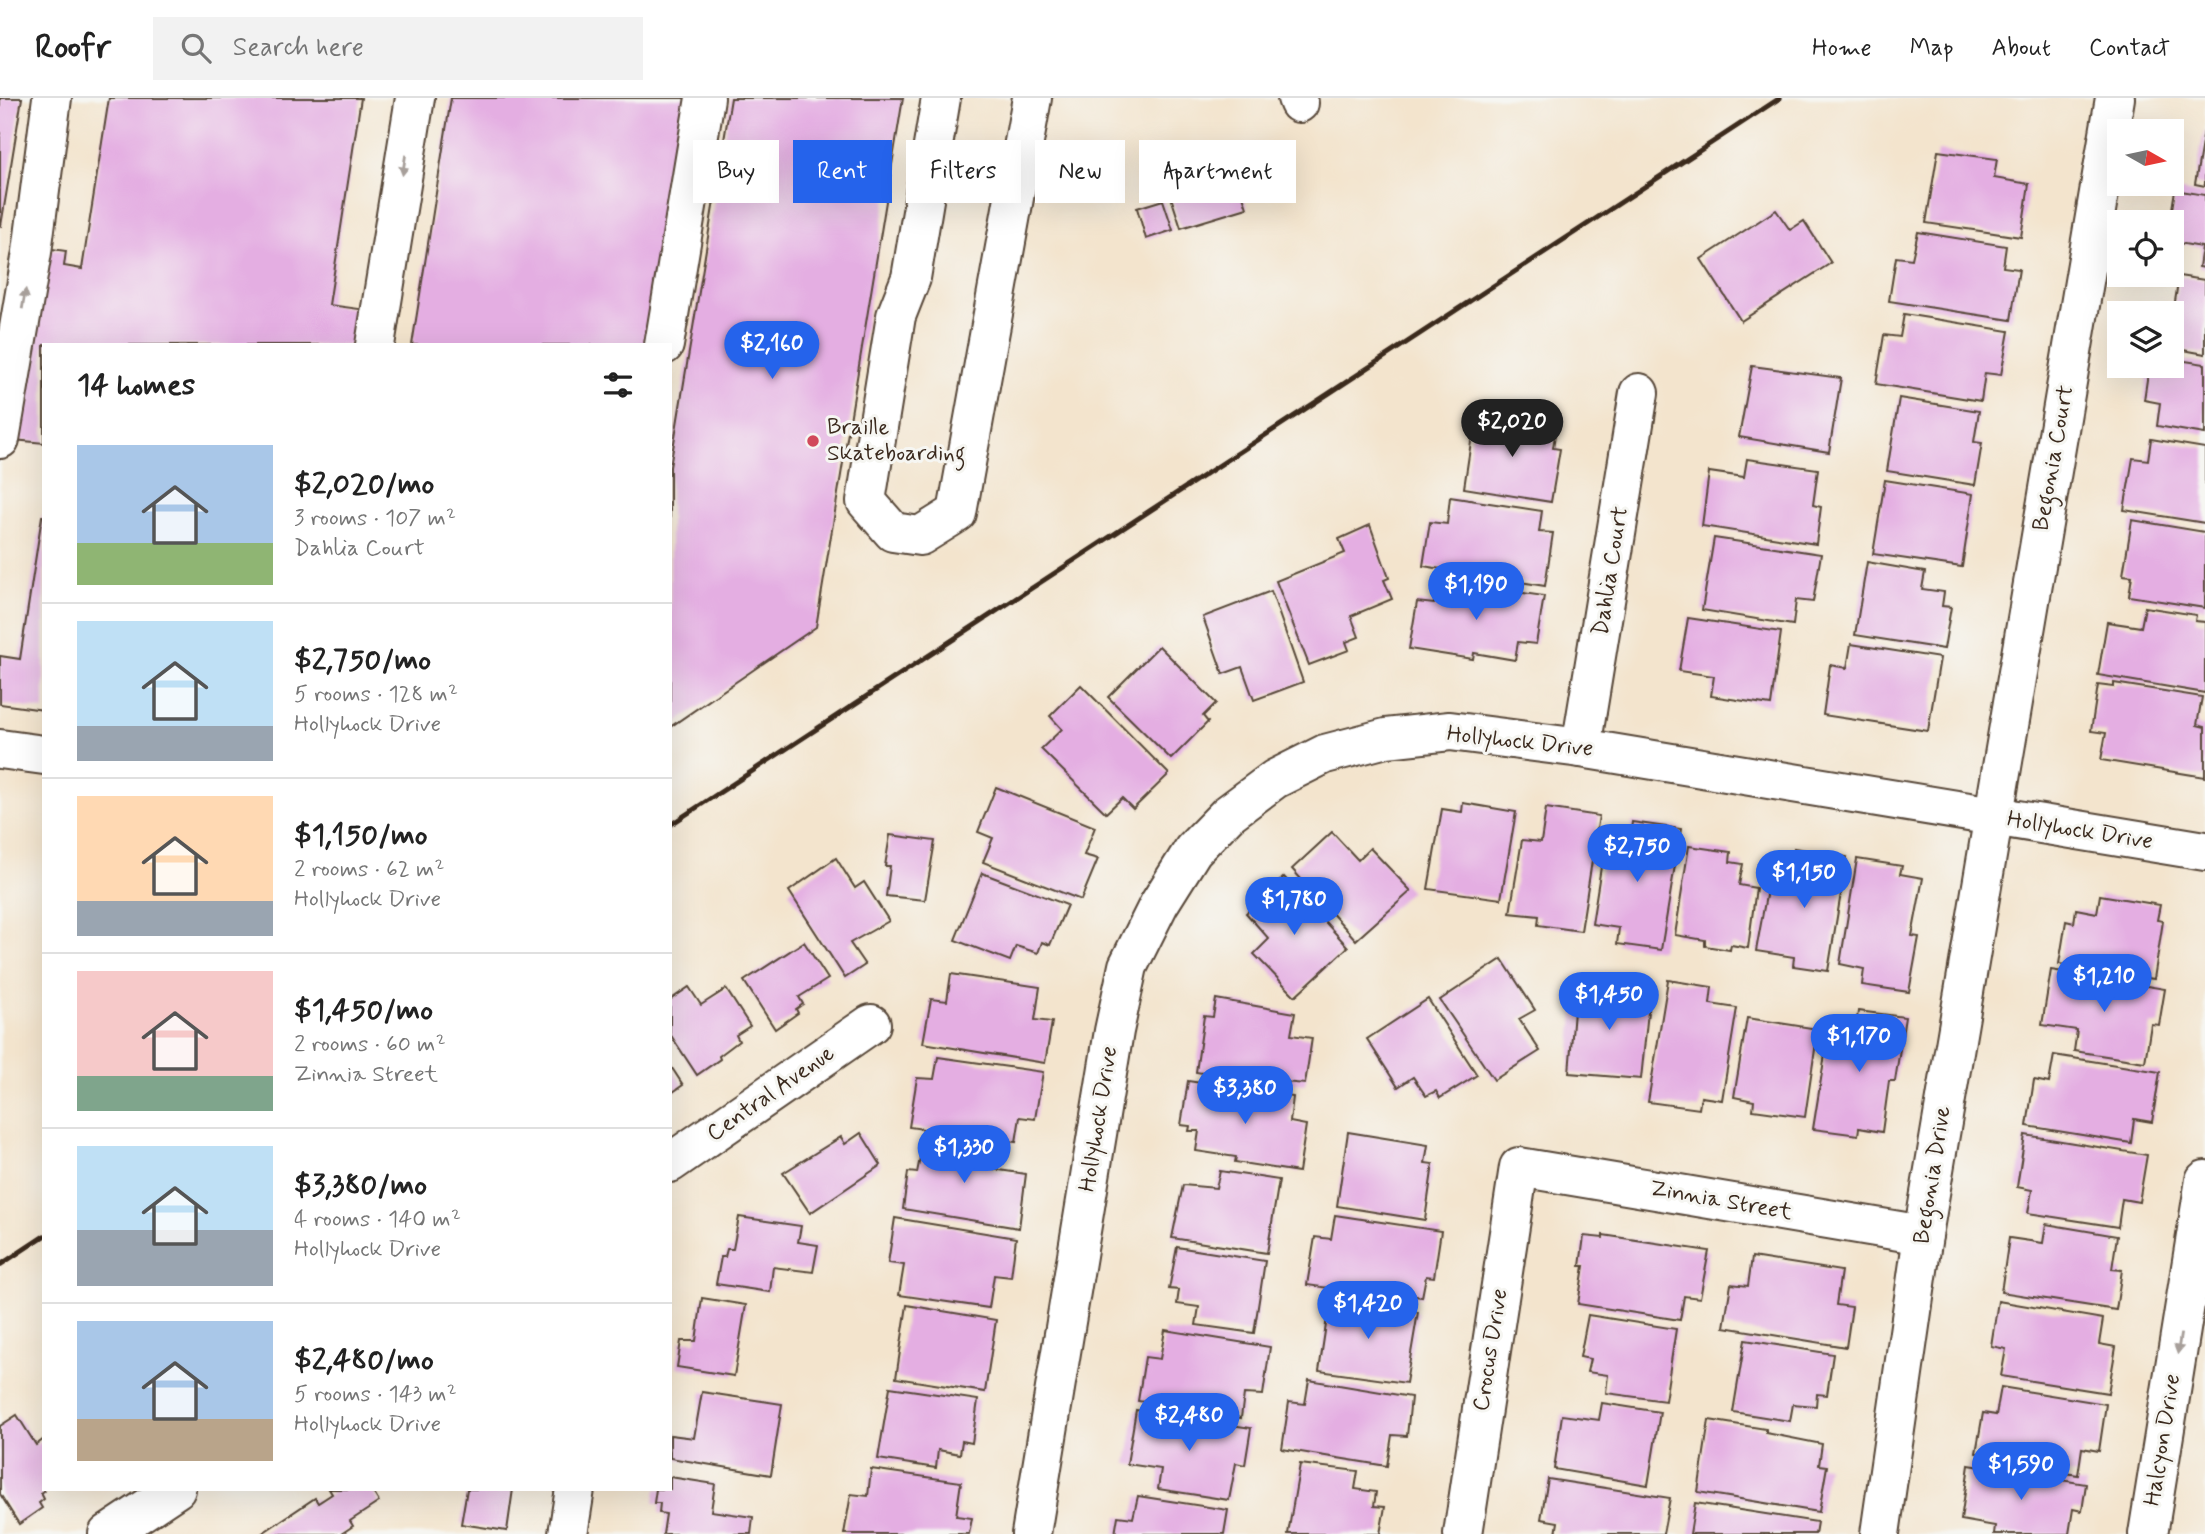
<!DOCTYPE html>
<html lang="en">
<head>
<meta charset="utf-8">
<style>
	:root { --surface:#fff; --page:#f2f2f2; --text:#222; --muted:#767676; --line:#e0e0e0; --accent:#2563eb }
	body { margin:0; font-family:Mynerve,sans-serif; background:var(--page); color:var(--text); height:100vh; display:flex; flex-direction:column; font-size:26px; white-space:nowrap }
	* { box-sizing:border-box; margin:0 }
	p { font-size:23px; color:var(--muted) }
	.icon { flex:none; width:38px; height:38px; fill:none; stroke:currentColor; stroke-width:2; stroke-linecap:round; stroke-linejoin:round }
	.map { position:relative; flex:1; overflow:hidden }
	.side { position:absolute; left:42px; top:245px; width:630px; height:1148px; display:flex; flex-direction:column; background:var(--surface); border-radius:0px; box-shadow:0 7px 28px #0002 }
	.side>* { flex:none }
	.banner { position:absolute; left:693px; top:42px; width:665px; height:63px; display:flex; gap:14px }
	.needle { width:46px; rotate:99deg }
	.controls { position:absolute; left:2107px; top:21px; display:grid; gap:14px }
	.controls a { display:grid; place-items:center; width:77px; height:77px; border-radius:0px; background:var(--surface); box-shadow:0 7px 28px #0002; font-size:35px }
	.price { position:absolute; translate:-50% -60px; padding:0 16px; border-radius:24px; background:var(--accent); color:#fff; font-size:23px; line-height:46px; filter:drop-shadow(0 2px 4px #0008) }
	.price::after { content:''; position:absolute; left:50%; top:42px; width:21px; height:16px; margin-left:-10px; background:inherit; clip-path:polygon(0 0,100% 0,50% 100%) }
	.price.current { background:#222; color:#fff }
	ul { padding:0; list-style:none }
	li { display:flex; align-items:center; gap:21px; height:175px; padding:0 35px }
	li+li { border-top:2px solid var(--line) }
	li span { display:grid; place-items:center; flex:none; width:196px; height:140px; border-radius:0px; color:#555 }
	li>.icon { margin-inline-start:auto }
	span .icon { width:84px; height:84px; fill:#fffc; stroke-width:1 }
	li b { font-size:30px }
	h2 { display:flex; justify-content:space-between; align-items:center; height:84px; padding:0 35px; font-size:30px }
	.tag { padding:0 24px; border-radius:0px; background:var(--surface); box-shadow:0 7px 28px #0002; font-size:24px; line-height:63px }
	.tag.current { background:var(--accent); color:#fff }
	header { display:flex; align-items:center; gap:42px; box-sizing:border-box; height:98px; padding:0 35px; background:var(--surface); border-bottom:2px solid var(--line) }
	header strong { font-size:33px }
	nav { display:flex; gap:38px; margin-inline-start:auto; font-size:24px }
	.search { width:490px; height:63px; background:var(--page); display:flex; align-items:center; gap:18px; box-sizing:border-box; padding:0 24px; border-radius:0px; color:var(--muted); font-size:26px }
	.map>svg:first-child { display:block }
</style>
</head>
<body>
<header>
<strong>Roofr</strong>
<div class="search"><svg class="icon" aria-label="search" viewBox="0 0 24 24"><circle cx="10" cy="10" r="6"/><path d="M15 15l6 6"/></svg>Search here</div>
<nav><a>Home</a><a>Map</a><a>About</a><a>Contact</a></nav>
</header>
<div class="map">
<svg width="2205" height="1436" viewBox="0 0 2205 1436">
	<rect width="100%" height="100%" fill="#f6f6f2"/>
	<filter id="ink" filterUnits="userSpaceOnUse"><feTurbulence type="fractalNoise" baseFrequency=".0143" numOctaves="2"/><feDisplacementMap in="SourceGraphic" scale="14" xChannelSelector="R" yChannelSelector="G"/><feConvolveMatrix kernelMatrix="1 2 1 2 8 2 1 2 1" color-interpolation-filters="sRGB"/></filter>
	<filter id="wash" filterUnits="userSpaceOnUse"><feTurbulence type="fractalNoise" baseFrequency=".00686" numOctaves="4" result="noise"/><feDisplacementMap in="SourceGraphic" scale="28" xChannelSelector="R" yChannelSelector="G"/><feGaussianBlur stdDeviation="1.57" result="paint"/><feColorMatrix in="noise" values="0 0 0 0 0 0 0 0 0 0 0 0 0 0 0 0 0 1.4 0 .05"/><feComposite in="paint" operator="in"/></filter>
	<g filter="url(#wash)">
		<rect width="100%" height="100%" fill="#f3e4cd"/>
		<g id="blocks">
			<g fill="#e4aee2">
				<path d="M0,0H22L1,128L0,127Z"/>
				<path d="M109,0H361L329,207L367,212L362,247H44V345L14,342L45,150L66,153L64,168L82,171Z"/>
				<path d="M451,0H689L651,247H412Z"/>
				<path d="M731,0H903L816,529L670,629V369Z"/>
				<path d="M2204,33H2205V88L2195,86Z"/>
				<path d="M1938,53L1997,61L1994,80L2029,86L2021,139L1926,125Z"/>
				<path d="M1235,73L1247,110L1181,130L1169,93Z"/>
				<path d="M2175,92L2205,97V170L2199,169L2202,149L2172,144V124H2170Z"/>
				<path d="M1163,102L1173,132L1146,141L1137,110Z"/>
				<path d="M1776,112L1790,132L1804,123L1831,165L1741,223L1701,161Z"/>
				<path d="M1918,134L2006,148L2003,169L2019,171L2011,222L1889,203L1896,159L1912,161Z"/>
				<path d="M2179,178L2205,182V256L2172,250V215H2157L2159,207L2174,210Z"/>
				<path d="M1904,216L2009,233L2001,277L1985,275L1981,303L1876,286L1884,237L1900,239Z"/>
				<path d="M2172,261L2205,266V336L2157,328L2160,305L2144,302L2149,268H2172Z"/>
				<path d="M1752,268L1841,280L1829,354L1739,339Z"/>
				<path d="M1899,300L1979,313L1974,344L1982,345L1975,387L1887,373Z"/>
				<path d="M1475,317L1556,330L1553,350L1560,351L1551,404L1464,390Z"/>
				<path d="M2151,341L2205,350V425L2124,412L2133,360L2148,362Z"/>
				<path d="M1747,361L1818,371L1813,407L1821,409L1816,446L1702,428L1709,374L1744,379Z"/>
				<path d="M1885,382L1973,396L1962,469L1873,456Z"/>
				<path d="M1450,399L1542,413L1539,434L1553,435L1545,488L1423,468L1430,424L1447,426Z"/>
				<path d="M42,418H44V612L0,606V558L20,561Z"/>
				<path d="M2132,422L2205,434V510L2129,498L2132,478L2123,477Z"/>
				<path d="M1370,427L1389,480L1384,482L1392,501L1351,518L1359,539L1346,544L1349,552L1309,567L1276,483L1345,455L1339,441Z"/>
				<path d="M1714,440L1821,456L1813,504L1796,502L1793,527L1702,512Z"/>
				<path d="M1867,464L1925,474L1922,491L1944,494L1942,508L1951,509L1944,551L1855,537Z"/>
				<path d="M1438,483L1544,498L1536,546L1518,544L1515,562L1474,555L1473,561L1409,551L1417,504L1434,506Z"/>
				<path d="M1271,493L1303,584L1254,602L1242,569L1223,576L1203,519Z"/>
				<path d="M2145,509L2196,517L2195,523L2205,524V595L2098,577L2107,524L2141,529Z"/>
				<path d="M1688,520L1781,534L1771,607L1711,598L1714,578L1679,573Z"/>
				<path d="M1851,546L1940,560L1928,633L1823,617L1830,567L1847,570Z"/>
				<path d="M1159,548L1216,605L1203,618L1208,624L1171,661L1108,599Z"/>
				<path d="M2114,585L2202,599L2197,627L2205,629V679L2101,662L2106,635L2091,633L2098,587L2114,589Z"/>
				<path d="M1081,587L1169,676L1133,711L1122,700L1106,715L1041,651L1062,631L1050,618Z"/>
				<path d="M996,689L1095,729L1084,757L1098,761L1081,802L983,764L993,740L978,734Z"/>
				<path d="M1463,705L1516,714L1501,801L1428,791L1442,711L1462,714Z"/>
				<path d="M1546,710L1599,718L1581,833L1538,827L1539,818L1510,815L1522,742L1541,744Z"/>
				<path d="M1632,724L1681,731L1661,852L1617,846L1619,830L1592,826L1606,737L1630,740Z"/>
				<path d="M1332,734L1358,762L1370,750L1411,793L1356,842L1292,771Z"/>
				<path d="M890,737L935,743L925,802L886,798L890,768H885Z"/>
				<path d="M1689,748L1731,754L1730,764L1743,766L1739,787L1756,790L1748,850L1731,847L1730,852L1705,848V842L1675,837Z"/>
				<path d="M1794,750L1847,759L1828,873L1793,868L1794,859L1756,853L1769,781L1789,784Z"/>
				<path d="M836,760L855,790L864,784L889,823L850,845L865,867L845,880L789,793Z"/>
				<path d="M1857,761L1902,768L1900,776L1923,780L1912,838L1919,839L1909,894L1862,887L1864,871L1840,866Z"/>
				<path d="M982,775L1067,807L1050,847L1042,844L1038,855L1016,848L1010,863L955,842Z"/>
				<path d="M1284,779L1348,849L1295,898L1254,856L1269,841L1246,815Z"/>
				<path d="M2100,797L2160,807L2157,822L2163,823L2154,881L2059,866L2066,823L2074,825L2076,811L2097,815Z"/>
				<path d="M804,844L828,881L799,899L803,906L796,911L798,915L775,931L744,883Z"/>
				<path d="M1502,861L1535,912L1519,921L1540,953L1494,982L1440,902Z"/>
				<path d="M2051,872L2165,891L2159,927L2151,926L2145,964L2074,953L2077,932L2042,927Z"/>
				<path d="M951,876L1040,889L1035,922L1052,924L1045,965L923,945L931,901L947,903Z"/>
				<path d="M1668,882L1712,889L1710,906L1737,910L1722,1002L1701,999L1699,1011L1648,1004Z"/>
				<path d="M1576,888L1650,894L1641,981L1569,975Z"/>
				<path d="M689,889L701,907L726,891L750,928L736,937L739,943L719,958L720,961L697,977L670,936V902Z"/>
				<path d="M1216,901L1295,915L1291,937L1312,940L1305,986L1284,984L1283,988L1196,974L1204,918L1213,919Z"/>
				<path d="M1428,901L1477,977L1440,1000L1436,993L1426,998L1413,979L1398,989L1367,941Z"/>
				<path d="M1858,913L1905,919L1895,983H1889L1882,1034L1859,1030L1858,1037L1813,1031L1830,925L1856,929Z"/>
				<path d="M1747,920L1818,931L1805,1019L1753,1012L1754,1003L1734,999Z"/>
				<path d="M2054,957L2160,974L2152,1024L2134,1021L2131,1045L2027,1028L2034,982L2049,985Z"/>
				<path d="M938,959L1043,974L1035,1021L1020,1019L1016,1044L909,1029L917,980L934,981Z"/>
				<path d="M670,967L683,987L670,996Z"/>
				<path d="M1188,983L1293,999L1290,1024L1306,1027L1299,1074L1235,1064L1236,1059L1196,1053L1199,1033H1189L1190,1028L1181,1027Z"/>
				<path d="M1348,1034L1428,1047L1425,1065L1433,1066L1425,1122L1337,1108Z"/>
				<path d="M861,1035L881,1067L810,1115L783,1075L841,1039L845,1046Z"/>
				<path d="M2025,1037L2147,1057L2139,1104L2122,1101L2118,1129L2028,1115L2032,1092L2017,1089Z"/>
				<path d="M924,1040L995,1051L992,1071L1026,1076L1019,1130L903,1111L908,1074L917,1075Z"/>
				<path d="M1220,1073L1279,1082L1267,1155L1172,1140L1183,1087L1216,1090Z"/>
				<path d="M1335,1117L1441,1133L1434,1179L1426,1178L1422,1199L1372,1191L1371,1196L1307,1187L1315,1139L1331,1141Z"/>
				<path d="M739,1119L801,1128L798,1144L818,1147L813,1174L773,1169L770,1194L716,1186L721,1159H725L727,1151H733Z"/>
				<path d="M895,1120L1016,1140L1011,1179L994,1177L989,1210L899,1197L904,1167L888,1165Z"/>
				<path d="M2046,1126L2117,1138L2112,1171L2122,1172L2116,1212L2001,1194L2009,1140L2043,1145Z"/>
				<path d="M1603,1137L1709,1153L1700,1200L1684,1198L1680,1222L1578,1206L1584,1168H1580L1584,1138L1603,1140Z"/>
				<path d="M1177,1149L1265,1163L1254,1235L1196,1227L1199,1209L1177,1206L1179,1192L1169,1191Z"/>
				<path d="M1752,1159L1841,1173L1836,1207L1852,1209L1846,1249L1724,1229L1731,1186L1748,1188Z"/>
				<path d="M702,1200L746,1207L734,1278L677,1269L681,1243H696Z"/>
				<path d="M1330,1200L1418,1214L1406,1285L1319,1273Z"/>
				<path d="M1998,1203L2103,1221L2099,1246L2116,1249L2108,1295L2001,1278L2006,1251L1991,1248Z"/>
				<path d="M907,1207L996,1222L985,1294L896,1280Z"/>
				<path d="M1588,1217L1676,1231L1665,1303L1606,1295L1608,1277L1587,1274L1590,1261L1580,1259Z"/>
				<path d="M1165,1232L1270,1249L1263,1297L1244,1296L1241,1320L1138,1303L1145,1259L1160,1261Z"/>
				<path d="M1745,1242L1833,1256L1827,1297L1817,1296L1816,1308L1793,1306L1790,1323L1733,1314Z"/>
				<path d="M1309,1282L1411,1299L1407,1338L1392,1337L1387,1368L1282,1351L1289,1304L1305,1306Z"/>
				<path d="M890,1289L978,1302L972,1345L962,1343L960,1356L938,1352L936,1370L878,1361Z"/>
				<path d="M2001,1289L2106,1306L2099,1353L2082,1350L2078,1377L1989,1362L1990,1357L1976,1355L1983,1315L1996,1317Z"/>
				<path d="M702,1294L782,1306L771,1377L670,1360V1337L694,1340Z"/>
				<path d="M1602,1305L1660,1314L1648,1387L1554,1371L1562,1317L1599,1322Z"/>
				<path d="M1136,1312L1251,1330L1245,1367L1236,1365L1229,1402L1158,1391L1161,1371L1127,1366Z"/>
				<path d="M17,1317L36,1347L44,1341V1393L41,1395L44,1401L39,1405L42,1410L19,1426L0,1396V1328Z"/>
				<path d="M1709,1322L1766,1331V1335L1822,1346L1819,1367L1827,1368L1819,1414L1698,1394Z"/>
				<path d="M1300,1366L1358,1373L1355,1391L1376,1394L1374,1408L1385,1409L1380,1436H1288Z"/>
				<path d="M1969,1367L2086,1386L2082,1413L2073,1411L2069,1436H1994L1995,1428L1961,1422Z"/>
				<path d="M871,1371L961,1384L956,1418L972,1420L969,1436H844L851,1396L868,1398Z"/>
				<path d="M670,1379L715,1386L711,1413L753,1419L751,1436H663L666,1416L659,1415L660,1405H654L656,1391H670Z"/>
				<path d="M1548,1381L1670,1400L1663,1436H1556L1558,1424L1541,1421Z"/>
				<path d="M329,1391H371L379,1404L350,1423L353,1428L341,1436H261L315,1400L318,1405L332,1396Z"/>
				<path d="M467,1391H513L507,1433L461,1426Z"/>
				<path d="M1138,1398L1228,1412L1224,1436H1115L1118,1418L1133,1420Z"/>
				<path d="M1695,1405L1817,1424L1815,1436H1690Z"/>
			</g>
		</g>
	</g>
	<g filter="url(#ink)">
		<use href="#blocks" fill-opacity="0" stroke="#574638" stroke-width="2"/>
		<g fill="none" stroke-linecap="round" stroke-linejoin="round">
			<defs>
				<g id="minor">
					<path d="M941,0L911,180L896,218L866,403L893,434L920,438L957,415L1032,0"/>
					<path d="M1297,0L1299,5"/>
					<path d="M375,247L415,0"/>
					<path d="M664,247L705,0"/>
					<path d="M0,341L32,154L52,0"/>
					<path d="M1581,650L1639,295"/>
					<path d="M0,651L44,657"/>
					<path d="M670,1065L871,926"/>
					<path d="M108,1436L176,1391"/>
					<path d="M568,1436L575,1391"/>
					<path d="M1031,1436L1114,933L1128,868L1159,806L1193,752L1228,716L1275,681L1325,656L1386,640L1450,633L1581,650L2205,753"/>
					<path d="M1463,1436L1519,1069L1923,1137"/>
					<path d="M1880,1436L1923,1137L2115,0"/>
				</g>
				<path id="major" d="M2148,1436L2205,1082"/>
			</defs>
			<use href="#minor" stroke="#574638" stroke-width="42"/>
			<use href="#major" stroke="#574638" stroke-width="42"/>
			<use href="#minor" stroke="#fff" stroke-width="38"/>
			<use href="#major" stroke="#fff" stroke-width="38"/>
			<g stroke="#3b2a1e" stroke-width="5">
				<path d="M670,727L1780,0"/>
				<path d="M0,1167L44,1138"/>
			</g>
		</g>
		<defs><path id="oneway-solid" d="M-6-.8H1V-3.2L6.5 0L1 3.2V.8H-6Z" transform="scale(1.75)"/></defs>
		<g fill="#a79f9a">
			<use href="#oneway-solid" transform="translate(404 67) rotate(99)"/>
			<use href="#oneway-solid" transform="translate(24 201) rotate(-80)"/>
			<use href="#oneway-solid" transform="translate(2179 1246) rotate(99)"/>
		</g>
	</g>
	<circle fill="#d1495b" stroke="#f6f6f2" stroke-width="2.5" cx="813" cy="343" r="7"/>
	<g text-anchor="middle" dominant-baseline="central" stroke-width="6" stroke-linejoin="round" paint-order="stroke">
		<g font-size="23" fill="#3b2a1e" stroke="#f6f6f2" text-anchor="start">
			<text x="827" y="330">Braille<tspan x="827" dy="26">Skateboarding</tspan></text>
		</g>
		<g font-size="23" fill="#3b2a1e" stroke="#f6f6f2">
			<text transform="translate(2054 360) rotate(-80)">Begonia Court</text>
			<text transform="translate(1611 473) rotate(-81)">Dahlia Court</text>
			<text transform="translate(1520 644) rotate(6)">Hollyhock Drive</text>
			<text transform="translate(2080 733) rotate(9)">Hollyhock Drive</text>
			<text transform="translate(771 996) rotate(-35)">Central Avenue</text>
			<text transform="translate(1099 1021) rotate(-81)">Hollyhock Drive</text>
			<text transform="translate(1933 1077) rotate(-81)">Begonia Drive</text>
			<text transform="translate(1721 1103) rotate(10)">Zinnia Street</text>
			<text transform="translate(1491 1252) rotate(-81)">Crocus Drive</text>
			<text transform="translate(2163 1342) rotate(-81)">Halcyon Drive</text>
		</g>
	</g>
</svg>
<div class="controls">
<a><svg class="needle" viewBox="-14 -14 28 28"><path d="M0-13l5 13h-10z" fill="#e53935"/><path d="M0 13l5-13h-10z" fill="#767676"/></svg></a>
<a><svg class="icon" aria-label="locate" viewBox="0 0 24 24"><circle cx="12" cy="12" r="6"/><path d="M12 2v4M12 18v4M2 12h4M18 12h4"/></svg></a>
<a><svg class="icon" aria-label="layers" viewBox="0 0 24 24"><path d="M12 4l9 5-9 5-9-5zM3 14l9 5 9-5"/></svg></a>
</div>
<b class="price" style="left:772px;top:283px">$2,160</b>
<b class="price current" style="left:1512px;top:361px">$2,020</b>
<b class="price" style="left:1476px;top:524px">$1,190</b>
<b class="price" style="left:1637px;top:786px">$2,750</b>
<b class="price" style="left:1804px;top:812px">$1,150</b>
<b class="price" style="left:1294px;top:839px">$1,780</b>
<b class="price" style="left:2104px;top:916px">$1,210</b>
<b class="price" style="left:1609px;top:934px">$1,450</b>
<b class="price" style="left:1859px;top:976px">$1,170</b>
<b class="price" style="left:1245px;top:1028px">$3,380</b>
<b class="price" style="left:964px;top:1087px">$1,330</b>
<b class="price" style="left:1368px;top:1243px">$1,420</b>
<b class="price" style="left:1189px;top:1355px">$2,480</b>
<b class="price" style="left:2021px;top:1404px">$1,590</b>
<div class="banner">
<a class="tag">Buy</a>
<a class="tag current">Rent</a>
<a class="tag">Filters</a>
<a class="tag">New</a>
<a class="tag">Apartment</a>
</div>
<section class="side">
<h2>14 homes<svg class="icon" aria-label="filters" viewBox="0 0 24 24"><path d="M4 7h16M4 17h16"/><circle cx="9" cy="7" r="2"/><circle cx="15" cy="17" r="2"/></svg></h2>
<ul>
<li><span style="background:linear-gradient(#a9c7e8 70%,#8fb573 0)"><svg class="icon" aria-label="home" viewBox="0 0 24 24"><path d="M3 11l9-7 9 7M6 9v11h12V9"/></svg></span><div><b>$2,020/mo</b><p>3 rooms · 107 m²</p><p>Dahlia Court</p></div></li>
<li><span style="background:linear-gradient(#bfe0f5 75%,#9aa5b1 0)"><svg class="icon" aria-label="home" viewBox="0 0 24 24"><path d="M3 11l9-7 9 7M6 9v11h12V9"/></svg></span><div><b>$2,750/mo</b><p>5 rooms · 128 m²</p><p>Hollyhock Drive</p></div></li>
<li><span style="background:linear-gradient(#ffd9b3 75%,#9aa5b1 0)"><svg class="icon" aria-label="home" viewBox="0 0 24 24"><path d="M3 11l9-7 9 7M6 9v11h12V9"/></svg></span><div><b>$1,150/mo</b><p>2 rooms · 62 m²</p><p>Hollyhock Drive</p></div></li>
<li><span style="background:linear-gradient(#f6c9c9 75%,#7fa58c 0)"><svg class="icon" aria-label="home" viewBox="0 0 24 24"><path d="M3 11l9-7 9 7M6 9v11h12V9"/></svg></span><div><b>$1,450/mo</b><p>2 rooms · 60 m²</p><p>Zinnia Street</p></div></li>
<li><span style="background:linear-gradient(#bfe0f5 60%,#9aa5b1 0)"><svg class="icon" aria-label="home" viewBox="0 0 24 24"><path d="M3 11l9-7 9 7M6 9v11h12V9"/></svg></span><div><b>$3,380/mo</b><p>4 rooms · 140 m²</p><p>Hollyhock Drive</p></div></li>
<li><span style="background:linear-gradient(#a9c7e8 70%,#b9a48a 0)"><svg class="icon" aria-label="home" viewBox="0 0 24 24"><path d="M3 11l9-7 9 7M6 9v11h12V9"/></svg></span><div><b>$2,480/mo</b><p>5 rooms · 143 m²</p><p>Hollyhock Drive</p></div></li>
</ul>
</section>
</div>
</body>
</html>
